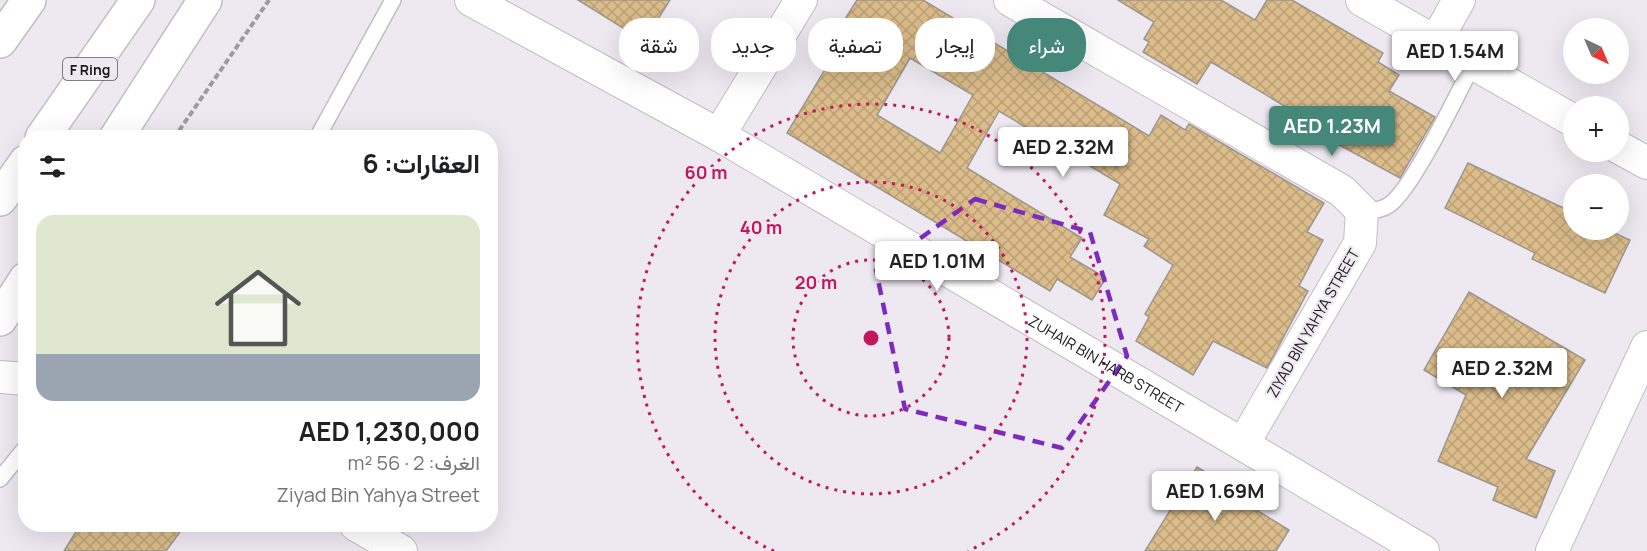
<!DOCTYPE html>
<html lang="ar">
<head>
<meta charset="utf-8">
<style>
	:root { --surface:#fff; --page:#f2f2f2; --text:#202124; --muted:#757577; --line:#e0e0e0; --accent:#458778 }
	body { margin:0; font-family:Manrope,Vazirmatn,sans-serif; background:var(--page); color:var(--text); direction:rtl; height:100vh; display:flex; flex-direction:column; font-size:22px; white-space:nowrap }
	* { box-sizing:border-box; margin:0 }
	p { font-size:20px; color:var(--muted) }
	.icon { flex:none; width:33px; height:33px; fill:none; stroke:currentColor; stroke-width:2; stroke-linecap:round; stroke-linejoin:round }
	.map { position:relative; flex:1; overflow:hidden; direction:ltr }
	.sheet { position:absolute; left:18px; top:130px; width:480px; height:402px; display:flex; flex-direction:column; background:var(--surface); border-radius:24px; box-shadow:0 6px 24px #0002; direction:rtl }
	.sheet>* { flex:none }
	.hud { position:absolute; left:516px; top:18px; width:570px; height:54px; direction:rtl; display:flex; gap:12px }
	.needle { width:39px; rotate:136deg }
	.controls { position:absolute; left:1563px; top:18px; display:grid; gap:12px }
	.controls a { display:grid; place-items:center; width:66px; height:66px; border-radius:50%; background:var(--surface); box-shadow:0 6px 24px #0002; font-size:30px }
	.price { position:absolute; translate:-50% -51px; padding:0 14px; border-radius:6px; background:#fff; color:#222; font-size:20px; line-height:39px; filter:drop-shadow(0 2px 3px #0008) }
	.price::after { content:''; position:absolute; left:50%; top:36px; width:18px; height:14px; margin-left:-9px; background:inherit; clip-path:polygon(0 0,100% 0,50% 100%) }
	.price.selected { background:var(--accent); color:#fff }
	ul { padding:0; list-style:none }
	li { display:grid; align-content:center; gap:12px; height:318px; padding:0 18px }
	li+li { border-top:2px solid var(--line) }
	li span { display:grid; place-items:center; height:186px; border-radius:18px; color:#555 }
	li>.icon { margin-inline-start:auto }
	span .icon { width:108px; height:108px; fill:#fffc; stroke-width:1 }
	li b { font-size:26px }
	h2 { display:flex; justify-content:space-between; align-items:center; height:72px; padding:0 18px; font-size:26px }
	.tag { padding:0 21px; border-radius:24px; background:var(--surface); box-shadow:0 6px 24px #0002; font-size:21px; line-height:54px }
	.tag.selected { background:var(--accent); color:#fff }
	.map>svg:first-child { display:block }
</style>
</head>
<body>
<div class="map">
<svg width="1647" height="551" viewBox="0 0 1647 551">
	<defs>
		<pattern id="building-cross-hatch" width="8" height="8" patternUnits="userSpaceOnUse" patternTransform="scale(1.5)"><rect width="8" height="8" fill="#dbbc8a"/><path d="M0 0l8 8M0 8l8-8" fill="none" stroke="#bba176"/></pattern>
	</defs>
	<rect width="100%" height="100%" fill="#eee8f1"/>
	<g fill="url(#building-cross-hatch)" stroke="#9b968e" stroke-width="1.5" fill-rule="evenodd">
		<path d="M578,0H670L644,41Z"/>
		<path d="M857,0H923L1149,136L1161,115L1185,130L1189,124L1324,203L1307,232L1323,240L1299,286L1308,291L1267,368L1213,341L1193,375L1136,341L1149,317L1145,314L1173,265L1144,246L1149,239L1104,215L1120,184L999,111L967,168L1082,238L1070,257L1106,278L1092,300L1057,279L1050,291L787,133L826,68L822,66L848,21L845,19ZM910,58L973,95L940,153L877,115Z"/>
		<path d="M1118,0H1221L1255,20L1267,0H1292L1383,53L1378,62L1399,75L1389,91L1435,117L1400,178L1330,140L1333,135L1211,62L1197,84L1143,52L1149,42L1144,39L1154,22Z"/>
		<path d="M1468,163L1574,213V230H1608L1630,240L1605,293L1532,259L1535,253L1445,208Z"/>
		<path d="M1469,292L1585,360L1526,459L1555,471L1536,518L1493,500L1498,487L1438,461L1466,395L1424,370Z"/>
		<path d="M1197,467L1232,488L1229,493L1289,530L1276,551H1145Z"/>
		<path d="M80,525H185L166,551H64Z"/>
	</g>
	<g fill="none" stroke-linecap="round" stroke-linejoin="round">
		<defs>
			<g id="lane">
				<path d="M317,138L393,0"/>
				<path d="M1362,211C1371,210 1381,211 1389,205C1412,190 1458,93 1473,64"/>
				<path d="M0,479L26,447"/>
			</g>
			<g id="street">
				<path id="s1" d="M471,0L719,135L1423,551"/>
				<path d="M1010,0L1342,191L1362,211L1360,243L1243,444"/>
				<path d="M1362,0L1574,121"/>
				<path d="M1436,41L1459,0"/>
				<path d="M719,135L801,0"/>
				<path d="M1618,147L1647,163"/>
				<path d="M0,377L26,379"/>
				<path d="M356,525L401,551"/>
				<path d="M1552,551L1647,347"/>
			</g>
			<g id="highway">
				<path d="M0,41L29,0"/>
				<path d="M42,138L138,0"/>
				<path d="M116,138L205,0"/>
				<path d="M0,199L26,162"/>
				<path d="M0,319L26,279"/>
			</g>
		</defs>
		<use href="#lane" stroke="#c2bdc5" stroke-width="18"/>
		<use href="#street" stroke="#c2bdc5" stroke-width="34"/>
		<use href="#highway" stroke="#c2bdc5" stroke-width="36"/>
		<path stroke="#9e9aa1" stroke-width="4" stroke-dasharray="6 3" stroke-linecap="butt" d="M174,138L269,0"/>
		<use href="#lane" stroke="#fff" stroke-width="15"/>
		<use href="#street" stroke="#fff" stroke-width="32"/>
		<use href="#highway" stroke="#fff" stroke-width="33"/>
	</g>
	<path fill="none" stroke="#7b2cbf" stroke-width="4.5" stroke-dasharray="12 8" stroke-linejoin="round" d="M975,199L1090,232L1127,356L1062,448L905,409L876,270Z"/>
	<g fill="none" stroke="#c2185b" stroke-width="3" stroke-dasharray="3 6">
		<circle cx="871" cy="338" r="78"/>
		<circle cx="871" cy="338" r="156"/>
		<path d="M774 551A234 234 0 1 1 968 551"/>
	</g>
	<g text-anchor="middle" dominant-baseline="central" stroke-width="4.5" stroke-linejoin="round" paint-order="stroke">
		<rect fill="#eee8f1" stroke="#5a565b" stroke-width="1.5" x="63" y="58" width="54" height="22" rx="4.5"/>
		<g font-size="14" font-weight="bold" fill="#1a181b">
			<text x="90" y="69">F Ring</text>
		</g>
		<g font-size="15" fill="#1a181b" stroke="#eee8f1">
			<text transform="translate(1313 323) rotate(-60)">ZIYAD BIN YAHYA STREET</text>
			<text stroke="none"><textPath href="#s1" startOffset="732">ZUHAIR BIN HARB STREET</textPath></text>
		</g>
	</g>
	<circle cx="871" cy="338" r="9" fill="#c2185b" stroke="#eee8f1" stroke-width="3"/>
	<g font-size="18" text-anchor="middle" font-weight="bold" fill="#c2185b" stroke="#eee8f1" stroke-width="4.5" stroke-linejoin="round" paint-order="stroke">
		<text x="706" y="179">60 m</text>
		<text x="761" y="234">40 m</text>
		<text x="816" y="289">20 m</text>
	</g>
</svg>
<div class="controls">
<a><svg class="needle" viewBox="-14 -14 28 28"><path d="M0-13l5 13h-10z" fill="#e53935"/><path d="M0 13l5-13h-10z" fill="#757577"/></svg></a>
<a>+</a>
<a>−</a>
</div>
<b class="price" style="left:1455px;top:82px">AED 1.54M</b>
<b class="price selected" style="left:1332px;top:157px">AED 1.23M</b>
<b class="price" style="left:1063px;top:178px">AED 2.32M</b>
<b class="price" style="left:937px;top:292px">AED 1.01M</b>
<b class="price" style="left:1502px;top:399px">AED 2.32M</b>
<b class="price" style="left:1215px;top:522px">AED 1.69M</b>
<div class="hud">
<a class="tag selected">شراء</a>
<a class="tag">إيجار</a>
<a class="tag">تصفية</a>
<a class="tag">جديد</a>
<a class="tag">شقة</a>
</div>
<section class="sheet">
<h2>العقارات: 6<svg class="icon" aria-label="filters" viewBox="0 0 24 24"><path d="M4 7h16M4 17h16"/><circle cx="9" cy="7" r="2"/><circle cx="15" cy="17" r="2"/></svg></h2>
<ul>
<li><span style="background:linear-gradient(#dfe7d0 75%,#9aa5b1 0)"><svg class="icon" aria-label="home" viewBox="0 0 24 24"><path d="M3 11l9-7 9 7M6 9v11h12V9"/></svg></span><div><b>AED 1,230,000</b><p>الغرف: 2 · 56 m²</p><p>Ziyad Bin Yahya Street</p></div></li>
</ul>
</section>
</div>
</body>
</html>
